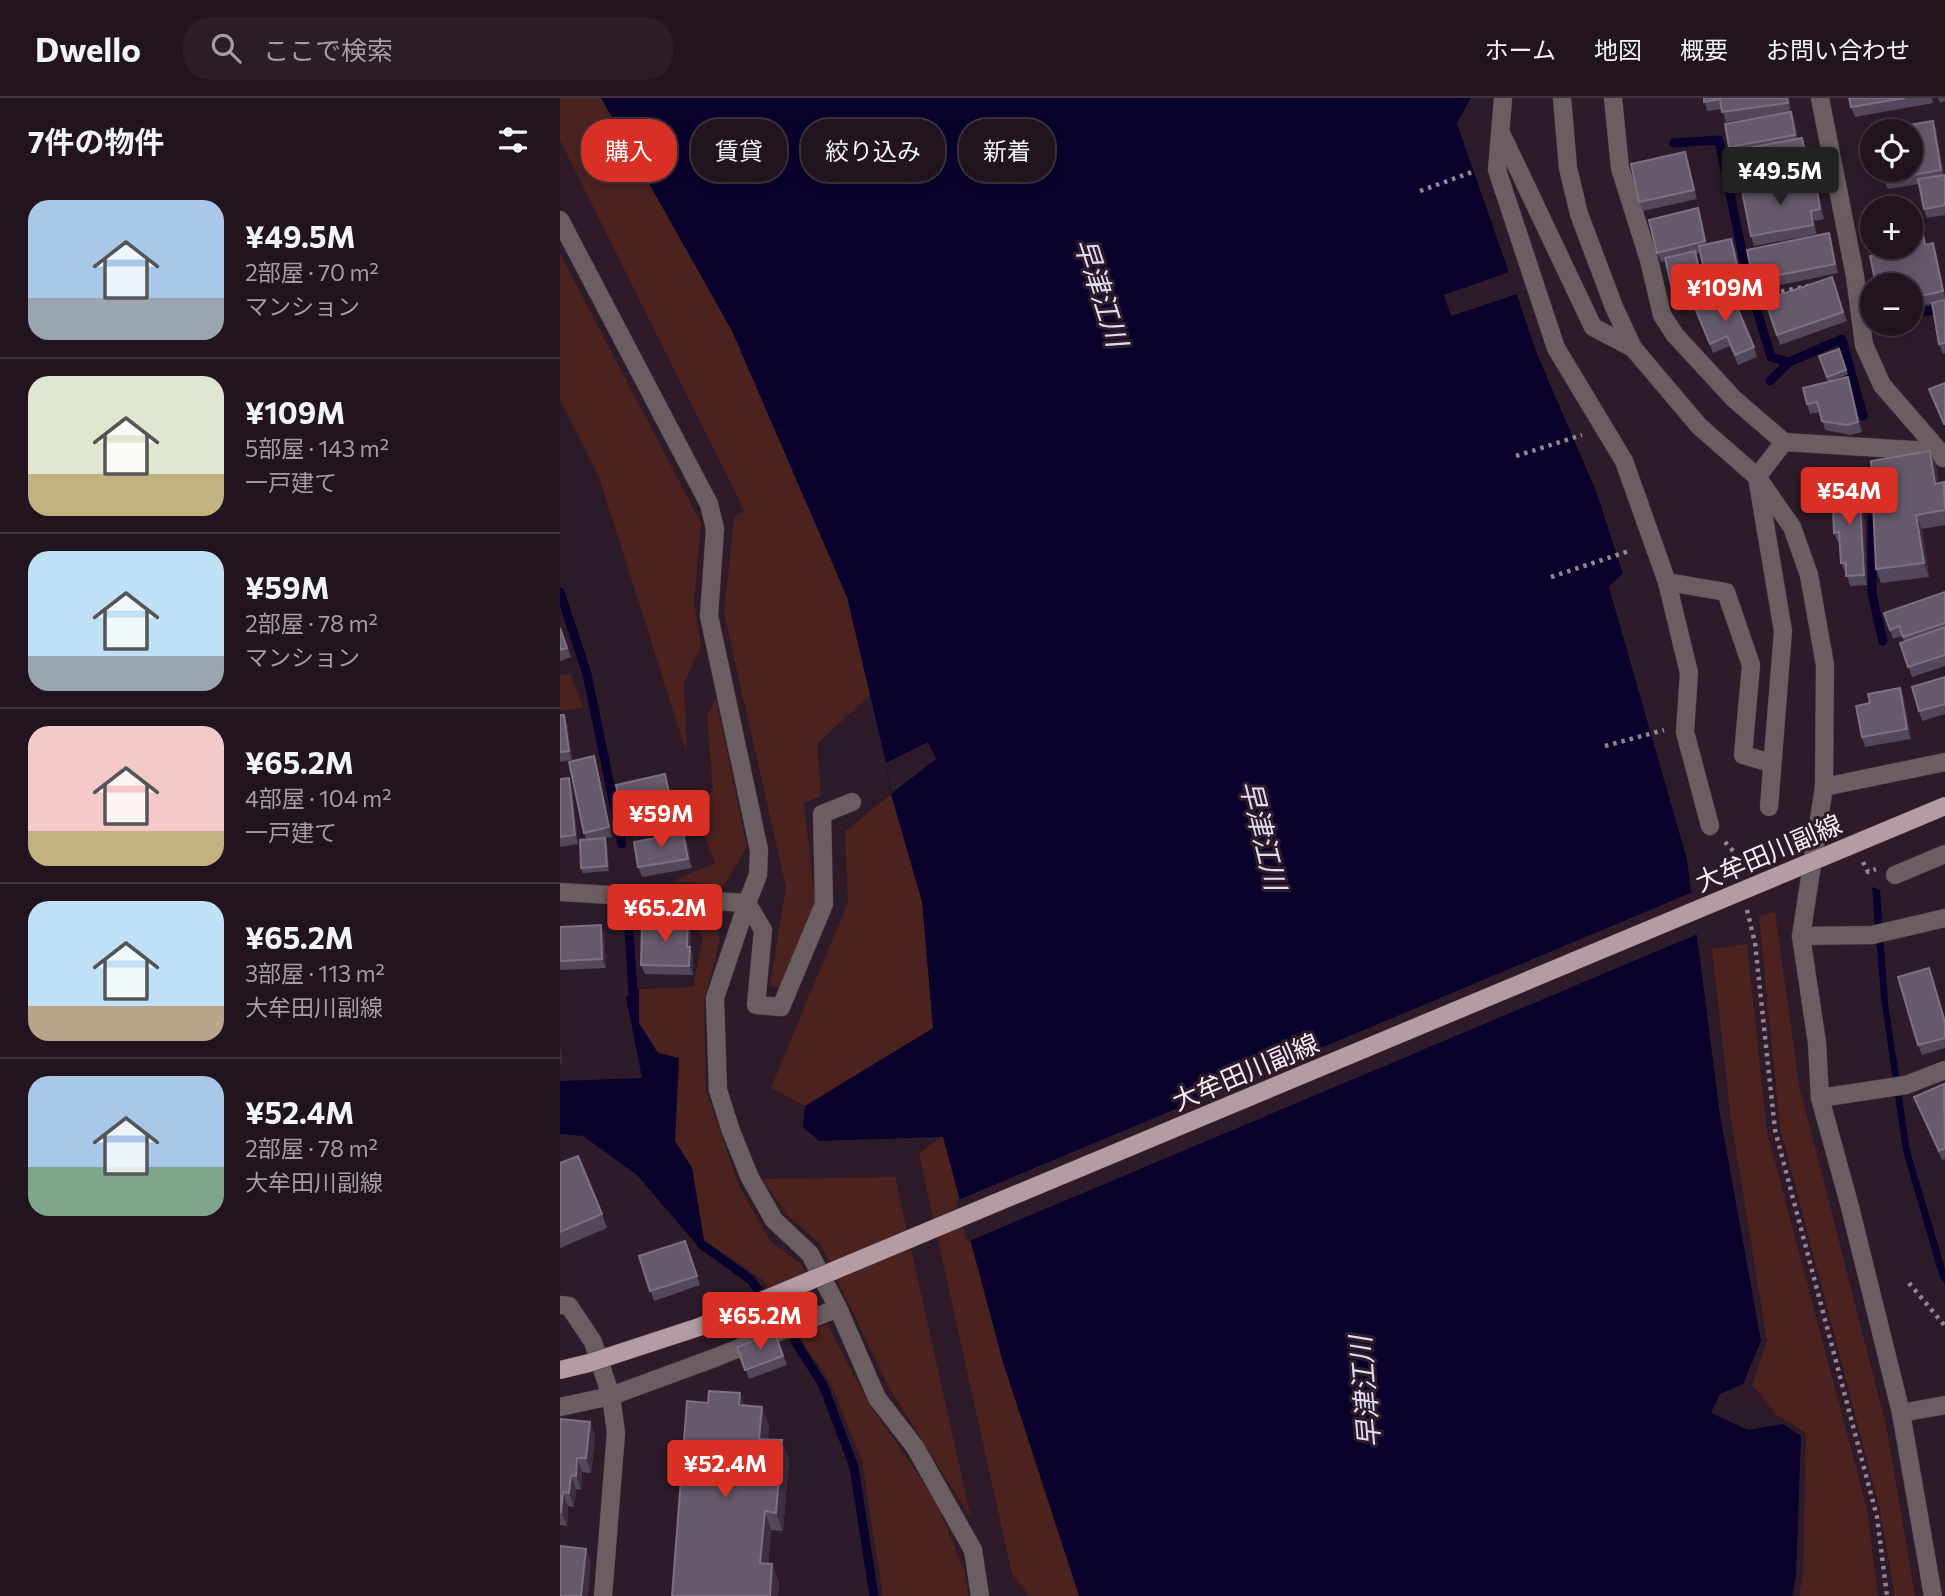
<!DOCTYPE html>
<html lang="ja">
<head>
<meta charset="utf-8">
<style>
	:root { --surface:#22141f; --page:#2a1d28; --text:#f1f3f6; --muted:#a29ea4; --line:#3f333d; --accent:#d93025 }
	body { margin:0; font-family:Commissioner,"Noto Sans JP",sans-serif; background:var(--page); color:var(--text); height:100vh; display:flex; flex-direction:column; font-size:26px; white-space:nowrap }
	* { box-sizing:border-box; margin:0 }
	p { font-size:23px; color:var(--muted) }
	.icon { flex:none; width:38px; height:38px; fill:none; stroke:currentColor; stroke-width:2; stroke-linecap:round; stroke-linejoin:round }
	.map { position:relative; flex:1; overflow:hidden }
	.sheet { display:flex; flex-direction:column; background:var(--surface); width:560px }
	.sheet>* { flex:none }
	.banner { position:absolute; left:21px; top:21px; width:665px; height:63px; display:flex; gap:14px }
	.buttons { position:absolute; left:1300px; top:21px; display:grid; gap:14px }
	.buttons a { display:grid; place-items:center; width:63px; height:63px; border-radius:50%; background:var(--surface); box-shadow:0 4px 18px #0003,0 0 0 2px var(--line); font-size:35px }
	.price { position:absolute; translate:-50% -60px; padding:0 16px; border-radius:7px; background:var(--accent); color:#fff; font-size:23px; line-height:46px; filter:drop-shadow(0 2px 4px #0008) }
	.price::after { content:''; position:absolute; left:50%; top:42px; width:21px; height:16px; margin-left:-10px; background:inherit; clip-path:polygon(0 0,100% 0,50% 100%) }
	.price.active { background:#222; color:#fff }
	ul { padding:0; list-style:none }
	li { display:flex; align-items:center; gap:21px; height:175px; padding:0 28px }
	li+li { border-top:2px solid var(--line) }
	li span { display:grid; place-items:center; flex:none; width:196px; height:140px; border-radius:21px; color:#555 }
	li>.icon { margin-inline-start:auto }
	span .icon { width:84px; height:84px; fill:#fffc; stroke-width:1 }
	li b { font-size:30px }
	h2 { display:flex; justify-content:space-between; align-items:center; height:84px; padding:0 28px; font-size:30px }
	.chip { padding:0 24px; border-radius:28px; background:var(--surface); box-shadow:0 4px 18px #0003,0 0 0 2px var(--line); font-size:24px; line-height:63px }
	.chip.active { background:var(--accent); color:#fff }
	header { display:flex; align-items:center; gap:42px; box-sizing:border-box; height:98px; padding:0 35px; background:var(--surface); border-bottom:2px solid var(--line) }
	header strong { font-size:33px }
	nav { display:flex; gap:38px; margin-inline-start:auto; font-size:24px }
	.search { width:490px; height:63px; background:var(--page); display:flex; align-items:center; gap:18px; box-sizing:border-box; padding:0 24px; border-radius:28px; color:var(--muted); font-size:26px }
	main { display:flex; flex:1; min-height:0 }
	.map>svg:first-child { display:block }
</style>
</head>
<body>
<header>
<strong>Dwello</strong>
<div class="search"><svg class="icon" aria-label="search" viewBox="0 0 24 24"><circle cx="10" cy="10" r="6"/><path d="M15 15l6 6"/></svg>ここで検索</div>
<nav><a>ホーム</a><a>地図</a><a>概要</a><a>お問い合わせ</a></nav>
</header>
<main>
<section class="sheet">
<h2>7件の物件<svg class="icon" aria-label="filters" viewBox="0 0 24 24"><path d="M4 7h16M4 17h16"/><circle cx="9" cy="7" r="2"/><circle cx="15" cy="17" r="2"/></svg></h2>
<ul>
<li><span style="background:linear-gradient(#a9c7e8 70%,#9aa5b1 0)"><svg class="icon" aria-label="home" viewBox="0 0 24 24"><path d="M3 11l9-7 9 7M6 9v11h12V9"/></svg></span><div><b>¥49.5M</b><p>2部屋 · 70 m²</p><p>マンション</p></div></li>
<li><span style="background:linear-gradient(#dfe7d0 70%,#c2b280 0)"><svg class="icon" aria-label="home" viewBox="0 0 24 24"><path d="M3 11l9-7 9 7M6 9v11h12V9"/></svg></span><div><b>¥109M</b><p>5部屋 · 143 m²</p><p>一戸建て</p></div></li>
<li><span style="background:linear-gradient(#bfe0f5 75%,#9aa5b1 0)"><svg class="icon" aria-label="home" viewBox="0 0 24 24"><path d="M3 11l9-7 9 7M6 9v11h12V9"/></svg></span><div><b>¥59M</b><p>2部屋 · 78 m²</p><p>マンション</p></div></li>
<li><span style="background:linear-gradient(#f6c9c9 75%,#c2b280 0)"><svg class="icon" aria-label="home" viewBox="0 0 24 24"><path d="M3 11l9-7 9 7M6 9v11h12V9"/></svg></span><div><b>¥65.2M</b><p>4部屋 · 104 m²</p><p>一戸建て</p></div></li>
<li><span style="background:linear-gradient(#bfe0f5 75%,#b9a48a 0)"><svg class="icon" aria-label="home" viewBox="0 0 24 24"><path d="M3 11l9-7 9 7M6 9v11h12V9"/></svg></span><div><b>¥65.2M</b><p>3部屋 · 113 m²</p><p>大牟田川副線</p></div></li>
<li><span style="background:linear-gradient(#a9c7e8 65%,#7fa58c 0)"><svg class="icon" aria-label="home" viewBox="0 0 24 24"><path d="M3 11l9-7 9 7M6 9v11h12V9"/></svg></span><div><b>¥52.4M</b><p>2部屋 · 78 m²</p><p>大牟田川副線</p></div></li>
</ul>
</section>
<div class="map">
<svg width="1385" height="1498" viewBox="0 0 1385 1498">
	<rect width="100%" height="100%" fill="#2d1b29"/>
	<g fill="#4c221f">
		<path d="M0,0H99L368,644L326,665L310,597L257,646L261,698L244,705L255,804L220,891L210,887L226,789L164,515L174,420L184,412L0,42Z"/>
		<path d="M0,156L141,425L134,503L141,548L124,585L127,656L39,379L0,302Z"/>
		<path d="M11,576L23,610L0,613V577Z"/>
		<path d="M156,600L187,749L164,788L113,783L155,765L135,714L153,692L147,618Z"/>
		<path d="M376,661L420,934L245,1008L211,990L288,804L285,733Z"/>
		<path d="M121,812L151,818L160,841L144,903L146,992L179,1088L210,1143L242,1167L258,1208L229,1222L202,1181L144,1142L132,1070L115,1043L119,960L98,955L79,925V891L133,889L143,839Z"/>
		<path d="M1215,814L1239,987L1326,1327L1355,1498H1335L1320,1412L1220,1029L1199,818Z"/>
		<path d="M1187,846L1207,1034L1307,1411L1318,1498H1239L1243,1479L1246,1335L1217,1317L1192,1287L1207,1243L1171,1021L1152,851Z"/>
		<path d="M428,989L578,1498H470L452,1476L359,1056L381,1039L259,1043Z"/>
		<path d="M335,1079L411,1420L328,1288L261,1147L227,1117L203,1081Z"/>
		<path d="M267,1226L308,1304L375,1401L405,1474L408,1498H323L302,1363L271,1285L237,1236Z"/>
	</g>
	<g fill="#0a002c">
		<path d="M41,0H911L897,25L978,258L1037,395L1063,476L1049,489L1127,761L1160,1017L1201,1243L1183,1286L1160,1296L1151,1315L1188,1332L1223,1326L1241,1338L1236,1479L1232,1498H519L442,1261L383,1039L259,1043L243,1029L245,1008L373,930L362,804L331,696L326,665L287,499L172,233Z"/>
		<path d="M1312,789L1320,792L1328,905L1350,1053L1385,1170V1186L1380,1180L1343,1053L1321,899Z"/>
		<path d="M79,891V925L98,955L119,960L115,1043L132,1070L144,1142L138,1148L77,1077L23,1038L0,1036V983L82,980L66,899Z"/>
	</g>
	<g fill="#2d1b29">
		<path d="M911,0H915L901,25L981,257L1040,394L1066,475V478L1053,490L1131,761H1127L1049,489L1063,475L1037,395L978,258L957,196L891,218L884,197L949,174L897,25Z"/>
		<path d="M368,644L376,661L331,696L326,665Z"/>
		<path d="M1135,793L1140,835L407,1144L396,1103Z"/>
	</g>
	<g fill="none" stroke-linecap="round" stroke-linejoin="round">
		<g stroke="#0a002c" stroke-width="9">
			<path d="M1114,45L1159,42L1190,192"/>
			<path d="M1196,209L1211,259L1229,264"/>
			<path d="M1351,216L1385,210"/>
			<path d="M1210,283L1229,264L1282,241L1303,318"/>
			<path d="M1312,371V496L1323,543"/>
			<path d="M0,494L27,576L62,746"/>
			<path d="M69,834L73,895"/>
			<path d="M141,1146L191,1182L221,1223"/>
			<path d="M235,1243L263,1287L294,1369L314,1498"/>
		</g>
		<defs>
			<g id="minor">
				<path d="M943,0L937,72L996,250L1064,363L1107,484L1129,575L1125,634L1150,728"/>
				<path d="M1002,0L1008,70L1019,116L1054,209L1073,250L1139,328L1197,379L1223,533L1209,709"/>
				<path d="M1053,0L1060,70L1089,162L1102,217L1115,237L1174,301L1224,344L1385,354"/>
				<path d="M1260,0L1295,178L1304,247L1322,287L1381,355L1383,360"/>
				<path d="M941,35L1033,229L1073,250"/>
				<path d="M0,122L149,406L155,431L149,518L199,752L198,777L187,805L155,900L158,992L171,1033L190,1080L214,1122L250,1156L278,1210L317,1300L355,1349L413,1452L420,1498"/>
				<path d="M1224,344L1197,379L1232,429L1249,477L1265,567L1264,689L1241,838L1257,945L1260,1000L1290,1109L1341,1315L1373,1498"/>
				<path d="M1107,484L1166,494L1191,567L1183,657L1212,665"/>
				<path d="M1264,689L1385,664"/>
				<path d="M1335,777L1385,756"/>
				<path d="M0,794L187,805"/>
				<path d="M187,805L203,832L196,907L221,909L264,806L262,716L292,704"/>
				<path d="M1241,838L1312,837L1385,820"/>
				<path d="M1260,1000L1346,987L1385,972"/>
				<path d="M0,1207L9,1208L33,1244L51,1298L56,1335L43,1498"/>
				<path d="M0,1309L51,1298L157,1259L278,1210"/>
				<path d="M1341,1315L1385,1307"/>
			</g>
		</defs>
		<use href="#minor" stroke="#493846" stroke-width="19"/>
		<g stroke="#948591" stroke-width="4.5" stroke-dasharray="3.5 5" stroke-linecap="butt">
			<path d="M860,93L915,73"/>
			<path d="M1171,203L1249,188"/>
			<path d="M956,358L1022,337"/>
			<path d="M991,479L1069,453"/>
			<path d="M1045,648L1104,632"/>
			<path d="M1165,744L1174,754L1178,773"/>
			<path d="M1303,764L1308,774L1316,771"/>
			<path d="M1187,812L1195,845L1215,1032L1317,1419L1327,1498"/>
			<path d="M1349,1185L1385,1228"/>
		</g>
		<use href="#minor" stroke="#6b5e62" stroke-width="18"/>
		<defs>
			<path id="major-bridge" d="M0,1272L29,1265L139,1229L1385,708"/>
		</defs>
		<use href="#major-bridge" stroke="#493846" stroke-width="19" stroke-linecap="butt"/>
		<use href="#major-bridge" stroke="#b59ba2" stroke-width="18"/>
	</g>
	<g fill="#53475c">
		<path d="M1144,0H1229L1231,14L1235,23L1238,41L1246,50L1251,80L1245,81L1249,94L1260,102L1264,121L1254,123L1257,136L1194,148L1191,138L1203,89L1175,94L1172,84L1171,53L1169,49L1207,18L1166,24L1162,11L1147,13Z"/>
		<path d="M1289,0H1372L1373,5L1295,19L1291,9Z"/>
		<path d="M1378,0H1385V3L1380,5Z"/>
		<path d="M1373,23L1376,32L1384,77H1385V117L1367,120L1364,111L1359,86L1328,91L1324,82L1323,72L1314,73V72H1351Z"/>
		<path d="M1128,63L1137,101L1083,113L1079,104Z"/>
		<path d="M1141,120L1147,146L1171,141L1175,150L1184,193L1152,200L1148,191L1140,155L1136,156L1146,199L1116,205L1113,196L1105,163L1101,164L1097,155Z"/>
		<path d="M1269,135L1272,145L1278,175L1196,192L1193,182Z"/>
		<path d="M1366,147L1376,155L1385,198V255L1383,256L1379,246L1372,206L1351,210V187Z"/>
		<path d="M1272,179L1287,223L1220,247L1205,202Z"/>
		<path d="M1159,205L1194,249L1197,259L1178,267L1170,248L1153,255L1135,210Z"/>
		<path d="M1279,251L1288,276L1268,284L1259,258Z"/>
		<path d="M1288,279L1291,289L1302,334L1290,337L1265,332L1260,314L1250,316L1247,306Z"/>
		<path d="M1376,367L1378,386L1385,387V427L1362,431L1369,479L1321,485L1316,471Z"/>
		<path d="M1299,387L1303,396L1307,487L1290,488L1286,474H1285L1281,465L1280,444H1278L1274,435Z"/>
		<path d="M1385,494V568L1352,579L1340,545L1344,543L1342,538L1333,541L1324,515Z"/>
		<path d="M0,529L11,559L0,563Z"/>
		<path d="M1385,579V616L1362,623L1359,613Z"/>
		<path d="M1344,600L1351,641L1305,649L1302,639L1310,605Z"/>
		<path d="M0,617L7,626L12,662L0,664Z"/>
		<path d="M34,658L37,668L52,739L45,740L47,744L49,773L23,775L21,770L26,741L24,735Z"/>
		<path d="M9,680L12,690L18,746L0,749V681Z"/>
		<path d="M108,686L118,729L74,739L72,734H68L64,725Z"/>
		<path d="M123,735L127,745L132,770L82,779L78,769Z"/>
		<path d="M128,825L131,835V852L133,858V877L85,876L81,867Z"/>
		<path d="M0,829L44,837L46,870L0,872Z"/>
		<path d="M1369,870L1385,922V950L1362,957L1358,947Z"/>
		<path d="M1385,988V1061L1382,1062L1354,999Z"/>
		<path d="M0,1065L42,1116L47,1130L0,1150Z"/>
		<path d="M125,1143L140,1187L94,1203L79,1158Z"/>
		<path d="M215,1235L227,1267L189,1281L177,1249Z"/>
		<path d="M185,1308L209,1327L208,1341L229,1361L223,1433L211,1432L208,1465L219,1484L218,1498H112Z"/>
		<path d="M0,1321L30,1324L35,1338L31,1375L22,1374L21,1392L16,1391L14,1409L8,1408L7,1428L0,1427Z"/>
	</g>
	<g fill="#3d2e40">
		<path d="M1227,0H1229L1231,15L1228,5Z"/>
		<path d="M1231,14L1235,23L1239,47L1235,37Z"/>
		<path d="M1373,23L1376,32L1385,82L1381,72Z"/>
		<path d="M1242,40L1246,50L1251,80L1248,70Z"/>
		<path d="M1125,54L1128,63L1137,101L1134,92Z"/>
		<path d="M1257,92L1260,102L1264,121L1260,111Z"/>
		<path d="M1138,110L1141,120L1149,153L1145,143Z"/>
		<path d="M1251,113L1254,123L1257,136L1253,127Z"/>
		<path d="M1269,135L1272,145L1278,175L1275,166Z"/>
		<path d="M1171,141L1175,150L1184,193L1181,184Z"/>
		<path d="M1373,145L1376,155L1385,200L1383,193Z"/>
		<path d="M1135,153L1138,163L1146,199L1143,189Z"/>
		<path d="M1288,279L1291,289L1302,334L1298,324Z"/>
		<path d="M1370,353L1376,367L1380,400L1375,386Z"/>
		<path d="M1299,387L1303,396L1307,487L1304,477Z"/>
		<path d="M1356,417L1362,431L1369,479L1364,465Z"/>
		<path d="M1340,590L1344,600L1351,641L1347,631Z"/>
		<path d="M4,617L7,626L12,662L9,653Z"/>
		<path d="M34,658L37,668L52,739L49,729Z"/>
		<path d="M105,676L108,686L118,729L114,719Z"/>
		<path d="M9,680L12,690L18,746L15,737Z"/>
		<path d="M123,735L127,745L132,770L128,761Z"/>
		<path d="M45,740L47,744L49,773L47,768Z"/>
		<path d="M128,825L131,835V852L133,858V877L129,868L127,849Z"/>
		<path d="M41,827L44,837L46,870L42,861Z"/>
		<path d="M0,948L3,971L0,962Z"/>
		<path d="M180,1295L187,1314L179,1307Z"/>
		<path d="M202,1309L209,1327L206,1359L199,1341Z"/>
		<path d="M30,1324L35,1338L31,1375L26,1360Z"/>
		<path d="M222,1342L229,1361L223,1433L216,1415Z"/>
		<path d="M17,1360L22,1374L21,1392L16,1378Z"/>
		<path d="M11,1377L16,1391L14,1409L9,1395Z"/>
		<path d="M3,1394L8,1408L7,1428L1,1414Z"/>
		<path d="M205,1413L211,1432L207,1483L200,1465Z"/>
		<path d="M26,1451L31,1465L28,1498H21Z"/>
		<path d="M212,1466L219,1484L218,1498H210Z"/>
	</g>
	<g fill="#65596c" stroke="#7c7082" stroke-width="2">
		<path d="M1144,0H1227L1228,5L1162,14L1160,1L1144,4Z"/>
		<path d="M1289,0H1345L1291,9Z"/>
		<path d="M1231,14L1235,37L1169,49L1165,26Z"/>
		<path d="M1373,23L1381,72L1324,82L1323,72H1351V33H1314Z"/>
		<path d="M1312,34V63L1311,64L1306,35Z"/>
		<path d="M1242,40L1248,70L1172,84L1167,54Z"/>
		<path d="M1125,54L1134,92L1079,104L1071,66Z"/>
		<path d="M1385,77V107L1364,111L1358,81Z"/>
		<path d="M1244,80L1247,94L1257,92L1260,111L1251,113L1253,127L1191,138L1182,93Z"/>
		<path d="M1138,110L1145,143L1097,155L1089,122Z"/>
		<path d="M1269,135L1275,166L1193,182L1187,152Z"/>
		<path d="M1363,136L1365,147L1373,145L1383,193L1351,200V187H1316L1310,158L1346,150L1345,149H1351V139Z"/>
		<path d="M1171,141L1181,184L1148,191L1139,148Z"/>
		<path d="M1135,153L1143,189L1113,196L1105,160Z"/>
		<path d="M1272,179L1283,214L1217,237L1205,202Z"/>
		<path d="M1173,200L1194,249L1175,257L1167,238L1150,246L1135,210L1157,201L1159,205Z"/>
		<path d="M1385,202V245L1379,246L1372,205Z"/>
		<path d="M1279,251L1286,272L1267,279L1259,258Z"/>
		<path d="M1288,279L1298,324L1287,327L1262,323L1257,304L1247,306L1243,290Z"/>
		<path d="M1385,285V326H1384L1369,291Z"/>
		<path d="M1370,353L1375,386L1384,384L1385,412L1356,417L1364,465L1316,471L1311,363Z"/>
		<path d="M1299,387L1304,477L1286,478V465H1281L1279,434L1274,435L1272,388Z"/>
		<path d="M1385,494V525L1343,539L1339,528L1330,532L1324,515Z"/>
		<path d="M1385,529V557L1348,569L1340,545Z"/>
		<path d="M0,530L7,550L0,552Z"/>
		<path d="M1385,579V606L1359,613L1352,589Z"/>
		<path d="M1340,590L1347,631L1302,639L1296,608L1310,605L1308,596Z"/>
		<path d="M0,617H4L9,653L0,654Z"/>
		<path d="M34,658L49,729L24,735L9,664Z"/>
		<path d="M105,676L114,719L70,729L69,724L64,725L56,687Z"/>
		<path d="M9,680L15,737L0,739V681Z"/>
		<path d="M123,735L128,761L78,769L74,744Z"/>
		<path d="M45,740L47,768L21,770L20,742Z"/>
		<path d="M82,824L128,825L127,849H130L129,868L81,867Z"/>
		<path d="M41,827L42,861L0,863V829Z"/>
		<path d="M1369,870L1385,924V940L1358,947L1338,879Z"/>
		<path d="M1384,986L1385,1050L1379,1053L1354,999Z"/>
		<path d="M18,1058L42,1116L0,1134V1065Z"/>
		<path d="M125,1143L137,1178L90,1193L79,1158Z"/>
		<path d="M215,1235L223,1258L185,1272L177,1249Z"/>
		<path d="M149,1293L180,1295L179,1307L202,1309L199,1341L222,1342L216,1415L205,1413L200,1465L212,1466L210,1498H112L127,1303L148,1305Z"/>
		<path d="M0,1321L30,1324L26,1360H17L16,1378L11,1377L9,1395L3,1394L1,1414L0,1413Z"/>
		<path d="M0,1448L26,1451L21,1498H0Z"/>
	</g>
	<g text-anchor="middle" dominant-baseline="central" stroke-width="6" stroke-linejoin="round" paint-order="stroke">
		<g font-size="26" fill="#f8ebf5" stroke="#2d1b29">
			<text transform="translate(1208 754) rotate(-23)">大牟田川副線</text>
			<text transform="translate(685 973) rotate(-23)">大牟田川副線</text>
		</g>
		<g font-size="28" font-style="italic" fill="#dedef0" stroke="#2d1b29">
			<text transform="translate(542 194) rotate(72)">早津江川</text>
			<text transform="translate(704 737) rotate(76)">早津江川</text>
			<text transform="translate(804 1294) rotate(-95)">早津江川</text>
		</g>
	</g>
</svg>
<div class="buttons">
<a><svg class="icon" aria-label="locate" viewBox="0 0 24 24"><circle cx="12" cy="12" r="6"/><path d="M12 2v4M12 18v4M2 12h4M18 12h4"/></svg></a>
<a>+</a>
<a>−</a>
</div>
<b class="price active" style="left:1220px;top:109px">¥49.5M</b>
<b class="price" style="left:1165px;top:226px">¥109M</b>
<b class="price" style="left:1289px;top:429px">¥54M</b>
<b class="price" style="left:101px;top:752px">¥59M</b>
<b class="price" style="left:105px;top:846px">¥65.2M</b>
<b class="price" style="left:200px;top:1254px">¥65.2M</b>
<b class="price" style="left:165px;top:1402px">¥52.4M</b>
<div class="banner">
<a class="chip active">購入</a>
<a class="chip">賃貸</a>
<a class="chip">絞り込み</a>
<a class="chip">新着</a>
</div>
</div>
</main>
</body>
</html>
